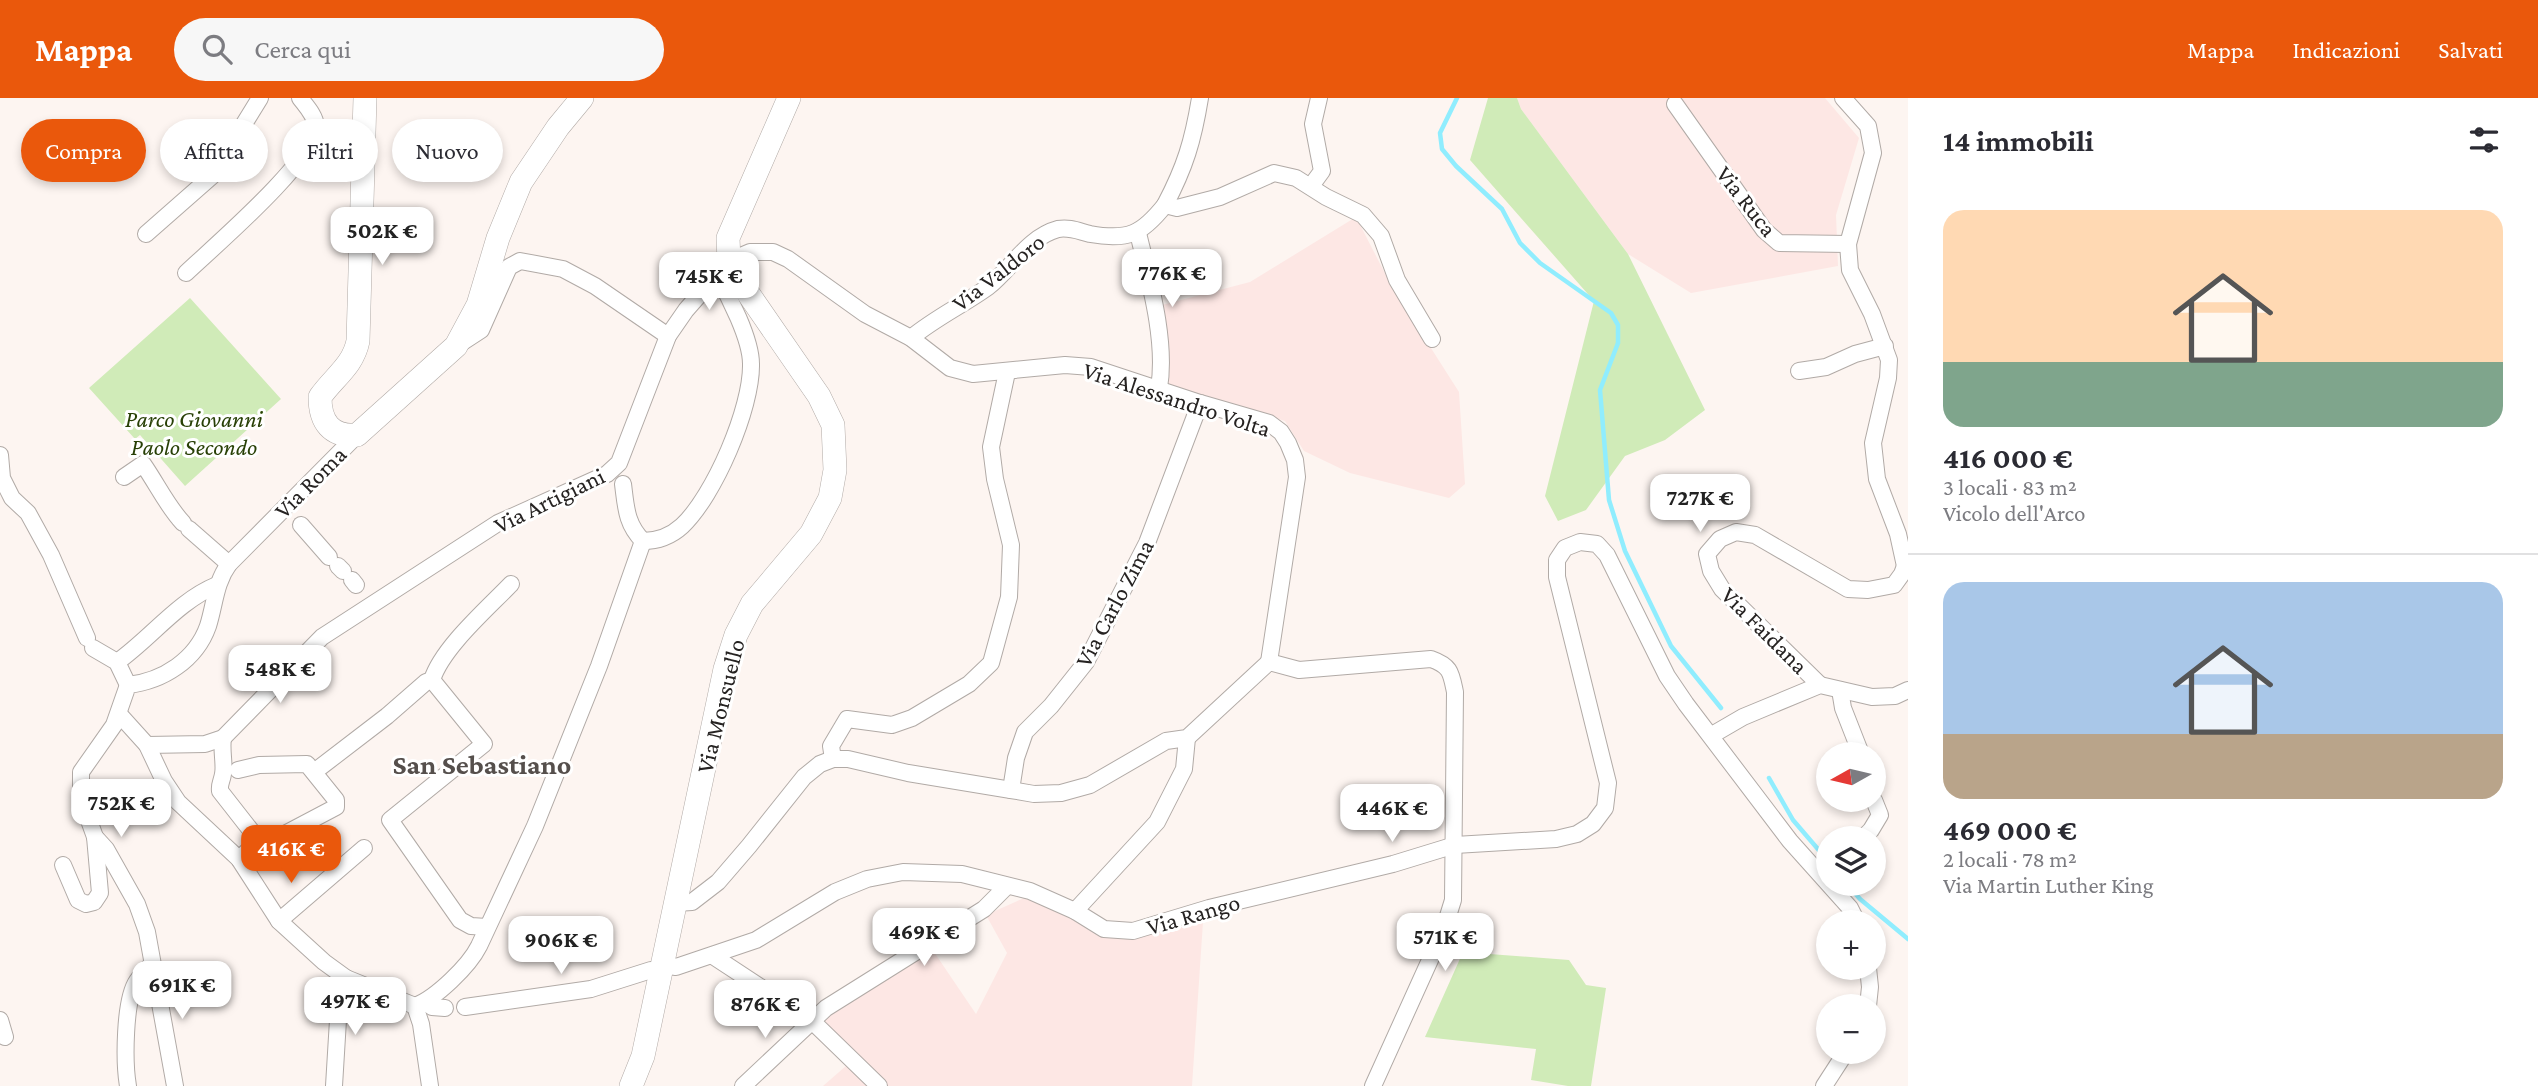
<!DOCTYPE html>
<html lang="it">
<head>
<meta charset="utf-8">
<style>
	:root { --surface:#fff; --page:#f7f7f7; --text:#2b2b33; --muted:#7c7c81; --line:#e1e1e2; --accent:#ea580c }
	body { margin:0; font-family:"Crimson Pro",serif; background:var(--page); color:var(--text); height:100vh; display:flex; flex-direction:column; font-size:26px; white-space:nowrap }
	* { box-sizing:border-box; margin:0 }
	p { font-size:23px; color:var(--muted) }
	.icon { flex:none; width:38px; height:38px; fill:none; stroke:currentColor; stroke-width:2; stroke-linecap:round; stroke-linejoin:round }
	.map { position:relative; flex:1; overflow:hidden }
	.sheet { display:flex; flex-direction:column; background:var(--surface); width:630px }
	.sheet>* { flex:none }
	.hud { position:absolute; left:21px; top:21px; width:665px; height:63px; display:flex; gap:14px }
	.needle { width:46px; rotate:262deg }
	.buttons { position:absolute; left:1816px; top:644px; display:grid; gap:14px }
	.buttons a { display:grid; place-items:center; width:70px; height:70px; border-radius:50%; background:var(--surface); box-shadow:0 4px 10px #0003; font-size:35px }
	.price { position:absolute; translate:-50% -60px; padding:0 16px; border-radius:14px; background:#fff; color:#222; font-size:23px; line-height:46px; filter:drop-shadow(0 2px 4px #0008) }
	.price::after { content:''; position:absolute; left:50%; top:42px; width:21px; height:16px; margin-left:-10px; background:inherit; clip-path:polygon(0 0,100% 0,50% 100%) }
	.price.selected { background:var(--accent); color:#fff }
	ul { padding:0; list-style:none }
	li { display:grid; align-content:center; gap:14px; height:371px; padding:0 35px }
	li+li { border-top:2px solid var(--line) }
	li span { display:grid; place-items:center; height:217px; border-radius:21px; color:#555 }
	li>.icon { margin-inline-start:auto }
	span .icon { width:126px; height:126px; fill:#fffc; stroke-width:1 }
	li b { font-size:30px }
	h2 { display:flex; justify-content:space-between; align-items:center; height:84px; padding:0 35px; font-size:30px }
	.tag { padding:0 24px; border-radius:32px; background:var(--surface); box-shadow:0 4px 10px #0003; font-size:24px; line-height:63px }
	.tag.selected { background:var(--accent); color:#fff }
	header { display:flex; align-items:center; gap:42px; box-sizing:border-box; height:98px; padding:0 35px; background:var(--accent); color:#fff }
	header strong { font-size:33px }
	nav { display:flex; gap:38px; margin-inline-start:auto; font-size:24px }
	.search { width:490px; height:63px; background:var(--page); display:flex; align-items:center; gap:18px; box-sizing:border-box; padding:0 24px; border-radius:38px; color:var(--muted); font-size:26px }
	main { display:flex; flex:1; min-height:0 }
	.map>svg:first-child { display:block }
</style>
</head>
<body>
<header>
<strong>Mappa</strong>
<div class="search"><svg class="icon" aria-label="search" viewBox="0 0 24 24"><circle cx="10" cy="10" r="6"/><path d="M15 15l6 6"/></svg>Cerca qui</div>
<nav><a>Mappa</a><a>Indicazioni</a><a>Salvati</a></nav>
</header>
<main>
<div class="map">
<svg width="1908" height="988" viewBox="0 0 1908 988">
	<rect width="100%" height="100%" fill="#fdf5f1"/>
	<g fill="#fde7e4">
		<path d="M1517,0H1825L1859,40L1836,117L1838,168L1691,195L1628,156L1521,11Z"/>
		<path d="M1356,119L1392,189L1459,294L1465,386L1449,400L1350,375L1304,353L1285,323L1165,285L1158,208L1250,184Z"/>
		<path d="M1024,800L1062,815L1100,839L1135,840L1203,824L1192,988H886L822,923L932,851L976,916L1007,855L986,817Z"/>
		<path d="M846,968L870,988H823Z"/>
	</g>
	<g fill="#d0ebb8">
		<path d="M1488,0H1517L1521,11L1628,156L1705,312L1665,342L1625,358L1586,412L1558,423L1545,398L1594,203L1470,62Z"/>
		<path d="M190,200L281,301L185,388L140,337L135,341L89,290Z"/>
		<path d="M1463,854L1569,862L1586,887L1606,890L1591,988H1568L1531,982L1536,951L1425,939Z"/>
	</g>
	<g fill="none" stroke-linecap="round" stroke-linejoin="round">
		<g stroke="#90edfe" stroke-width="4.5">
			<path d="M1457,0L1440,35L1442,51L1456,68L1502,111L1520,145L1540,165L1611,215L1618,227V245L1600,292L1609,402L1625,453L1671,548L1721,610"/>
			<path d="M1769,680L1793,722L1829,764"/>
			<path d="M1847,786L1860,801L1908,841"/>
		</g>
		<defs>
			<g id="street">
				<path d="M1843,0L1868,28L1873,55L1848,146L1850,172L1872,216L1889,262L1888,280L1873,345L1877,381L1898,436L1905,468L1908,471"/>
				<path d="M1675,6L1764,132L1779,145L1848,146"/>
				<path d="M1311,88L1322,73L1313,26L1319,0"/>
				<path d="M1165,107C1185,69 1193,43 1200,0"/>
				<path d="M1138,135C1149,181 1167,243 1159,290"/>
				<path d="M146,136L212,78L260,0"/>
				<path d="M186,175C211,151 318,60 316,28C315,17 306,8 300,0"/>
				<path d="M911,240C935,220 963,207 988,189C1011,171 1028,139 1058,131C1070,129 1078,133 1090,136C1128,143 1142,136 1165,107L1177,110L1220,99L1274,75L1296,80L1326,99L1363,117L1381,138L1397,182L1432,241"/>
				<path d="M458,247L481,232L509,169L520,163L563,171L595,188L668,238"/>
				<path d="M1799,273L1826,269L1855,256L1885,248"/>
				<path d="M0,357L2,380L12,400L28,415L51,457L87,540"/>
				<path d="M124,379L143,366C157,386 167,408 183,425"/>
				<path d="M623,386C626,409 626,426 643,443C658,443 671,438 682,428C714,398 752,310 751,266C751,241 729,198 716,176"/>
				<path d="M301,427L329,459"/>
				<path d="M189,431L229,466"/>
				<path d="M338,468L343,473"/>
				<path d="M352,482L356,487"/>
				<path d="M93,550L117,564L128,587"/>
				<path d="M117,564C151,540 178,503 217,487"/>
				<path d="M1820,587L1722,491L1711,473L1707,456L1720,441L1736,434L1755,437L1848,491L1868,492L1894,487L1902,476L1905,468"/>
				<path d="M1840,592L1843,610L1861,656"/>
				<path d="M119,616L147,647L164,683L178,704L239,761L279,823L324,864L346,880L415,908L421,926L430,988"/>
				<path d="M1712,637L1743,619L1820,587L1872,599L1895,598L1908,592"/>
				<path d="M223,640C221,652 225,667 223,676C222,683 219,686 220,693L256,739L254,747L239,761"/>
				<path d="M147,647L205,646L223,640L322,539L498,425L607,376L619,365L668,238L686,212L729,163L750,154H773L788,161L865,216L911,240L950,270L973,276L1065,267L1091,269L1200,305L1269,325L1281,334L1288,345L1295,362L1297,379L1269,564"/>
				<path d="M833,661L831,648L847,621L892,627L912,620L969,586L991,565L1009,499L1011,447L995,381L991,349L1007,274"/>
				<path d="M238,672L259,667L307,666L336,702V709L281,738"/>
				<path d="M314,674L387,618L426,584L432,582"/>
				<path d="M1011,692L1016,660L1025,634L1051,608L1086,564L1147,445L1200,305"/>
				<path d="M1863,740L1871,732L1880,717L1874,702"/>
				<path d="M63,767L78,802L86,806L94,804L100,795L95,739"/>
				<path d="M676,805L692,804L718,784L749,748L804,679L820,666L833,661H848L908,675L1011,692L1034,696L1061,695L1090,687L1166,643L1187,640L1269,564L1299,572L1431,561C1451,568 1451,575 1455,594L1453,802L1444,831L1373,988"/>
				<path d="M1075,813L1157,724L1184,671L1187,640"/>
				<path d="M279,823L364,750"/>
				<path d="M487,829L471,828L460,822L390,722L484,646L432,582C442,550 487,511 511,486"/>
				<path d="M713,858L812,923L879,988"/>
				<path d="M662,867L676,869L756,842L835,794L867,781L903,774L962,776L1030,793L1075,813L1104,831L1133,833L1209,810L1393,766L1455,747L1556,741L1577,736L1593,726L1605,710L1608,685L1557,479V462L1565,450L1580,444L1597,446L1607,457L1667,578L1686,606L1790,743L1850,810L1857,824"/>
				<path d="M425,904L432,909L445,910"/>
				<path d="M415,908C436,900 469,868 479,848L535,728L599,568L643,443"/>
				<path d="M1868,908L1870,889L1868,870"/>
				<path d="M465,909L591,891L651,872H661"/>
				<path d="M0,922L5,939"/>
				<path d="M128,988C124,965 124,902 137,883C141,877 147,871 152,866"/>
				<path d="M175,988L147,834L137,806L106,751L95,739L81,700V674L114,627L128,587C163,583 196,562 208,528C215,506 215,485 229,466L357,337"/>
				<path d="M334,988L340,889L346,880"/>
				<path d="M743,988L826,910L984,811L1007,788"/>
				<path d="M1824,988L1846,954"/>
			</g>
			<g id="secondary">
				<path d="M365,0L358,243C353,268 334,279 320,299C320,324 331,339 357,337L456,248L478,207L498,140L521,84L558,29L582,0"/>
				<path d="M631,988L643,958L725,571L736,537L752,506L811,436L830,400L835,372L833,327L819,298L741,185L729,163L728,140L789,0"/>
			</g>
		</defs>
		<use href="#street" stroke="#b1aaa6" stroke-width="18"/>
		<use href="#secondary" stroke="#b1aaa6" stroke-width="24"/>
		<use href="#street" stroke="#fff" stroke-width="16"/>
		<use href="#secondary" stroke="#fff" stroke-width="23"/>
	</g>
	<g text-anchor="middle" dominant-baseline="central" stroke-width="6" stroke-linejoin="round" paint-order="stroke">
		<g font-size="24" fill="#262322" stroke="#fff">
			<text transform="translate(1747 103) rotate(52)">Via Ruca</text>
			<text transform="translate(998 174) rotate(-38)">Via Valdoro</text>
			<text transform="translate(1177 301) rotate(18)">Via Alessandro Volta</text>
			<text transform="translate(310 384) rotate(-45)">Via Roma</text>
			<text transform="translate(549 402) rotate(-26)">Via Artigiani</text>
			<text transform="translate(1114 505) rotate(-62)">Via Carlo Zima</text>
			<text transform="translate(1765 532) rotate(45)">Via Faidana</text>
			<text transform="translate(720 608) rotate(-76)">Via Monsuello</text>
			<text transform="translate(1193 816) rotate(-16)">Via Rango</text>
		</g>
		<g font-size="24" font-style="italic" fill="#284006" stroke="#fff">
			<text x="194" y="320">Parco Giovanni<tspan x="194" dy="28">Paolo Secondo</tspan></text>
		</g>
		<g font-size="28" font-weight="bold" fill="#554f4c" stroke="#fff">
			<text x="482" y="666">San Sebastiano</text>
		</g>
	</g>
</svg>
<div class="buttons">
<a><svg class="needle" viewBox="-14 -14 28 28"><path d="M0-13l5 13h-10z" fill="#e53935"/><path d="M0 13l5-13h-10z" fill="#7c7c81"/></svg></a>
<a><svg class="icon" aria-label="layers" viewBox="0 0 24 24"><path d="M12 4l9 5-9 5-9-5zM3 14l9 5 9-5"/></svg></a>
<a>+</a>
<a>−</a>
</div>
<b class="price" style="left:382px;top:169px">502K €</b>
<b class="price" style="left:1172px;top:211px">776K €</b>
<b class="price" style="left:709px;top:214px">745K €</b>
<b class="price" style="left:1700px;top:436px">727K €</b>
<b class="price" style="left:280px;top:607px">548K €</b>
<b class="price" style="left:121px;top:741px">752K €</b>
<b class="price" style="left:1392px;top:746px">446K €</b>
<b class="price selected" style="left:291px;top:787px">416K €</b>
<b class="price" style="left:924px;top:870px">469K €</b>
<b class="price" style="left:1445px;top:875px">571K €</b>
<b class="price" style="left:561px;top:878px">906K €</b>
<b class="price" style="left:182px;top:923px">691K €</b>
<b class="price" style="left:355px;top:939px">497K €</b>
<b class="price" style="left:765px;top:942px">876K €</b>
<div class="hud">
<a class="tag selected">Compra</a>
<a class="tag">Affitta</a>
<a class="tag">Filtri</a>
<a class="tag">Nuovo</a>
</div>
</div>
<section class="sheet">
<h2>14 immobili<svg class="icon" aria-label="filters" viewBox="0 0 24 24"><path d="M4 7h16M4 17h16"/><circle cx="9" cy="7" r="2"/><circle cx="15" cy="17" r="2"/></svg></h2>
<ul>
<li><span style="background:linear-gradient(#ffd9b3 70%,#7fa58c 0)"><svg class="icon" aria-label="home" viewBox="0 0 24 24"><path d="M3 11l9-7 9 7M6 9v11h12V9"/></svg></span><div><b>416 000 €</b><p>3 locali · 83 m²</p><p>Vicolo dell'Arco</p></div></li>
<li><span style="background:linear-gradient(#a9c7e8 70%,#b9a48a 0)"><svg class="icon" aria-label="home" viewBox="0 0 24 24"><path d="M3 11l9-7 9 7M6 9v11h12V9"/></svg></span><div><b>469 000 €</b><p>2 locali · 78 m²</p><p>Via Martin Luther King</p></div></li>
</ul>
</section>
</main>
</body>
</html>
